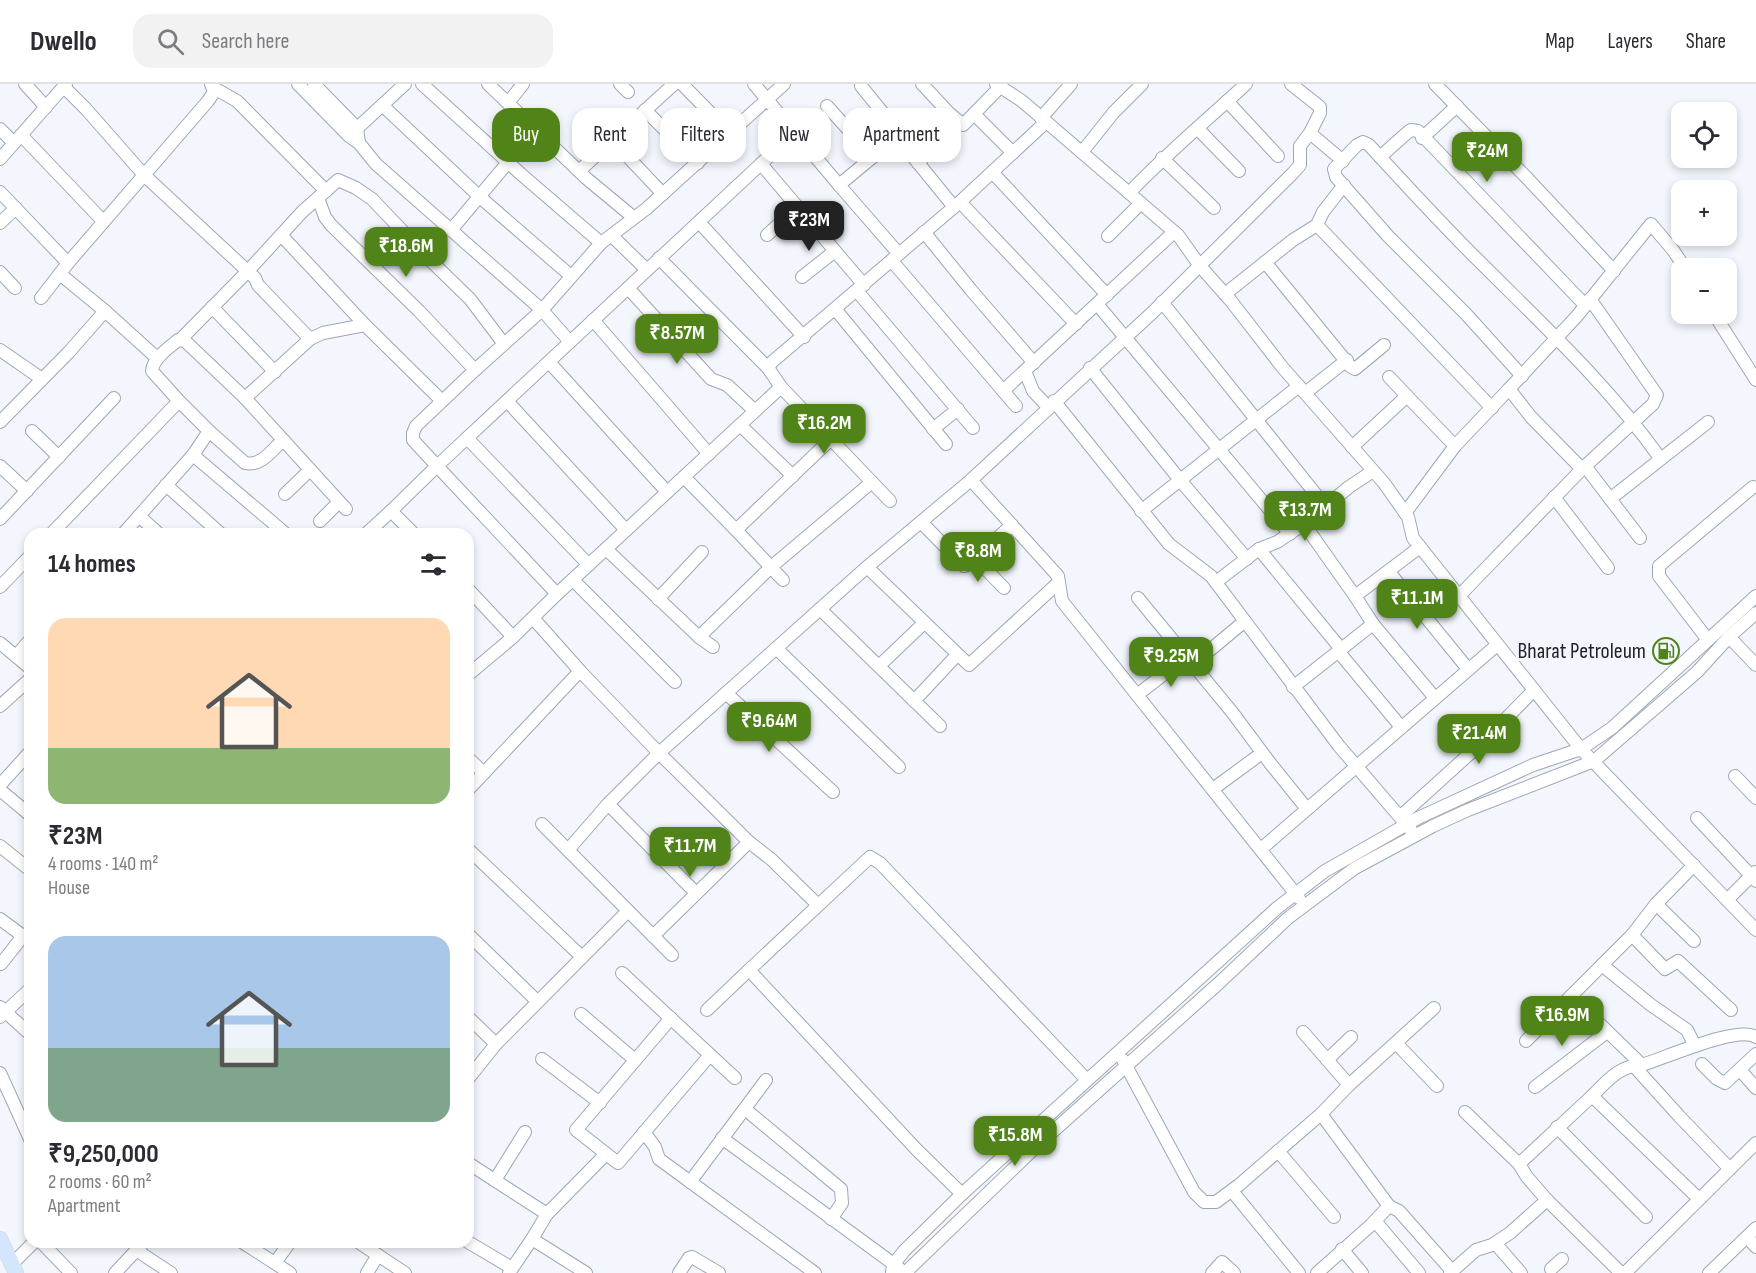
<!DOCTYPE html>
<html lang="en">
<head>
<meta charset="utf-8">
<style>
	:root { --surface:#fff; --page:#f2f2f3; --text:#2b2b33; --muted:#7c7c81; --line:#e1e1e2; --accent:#508318 }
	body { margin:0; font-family:"Sofia Sans Condensed",sans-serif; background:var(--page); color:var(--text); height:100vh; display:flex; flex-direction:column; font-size:22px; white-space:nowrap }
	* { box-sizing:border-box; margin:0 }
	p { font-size:20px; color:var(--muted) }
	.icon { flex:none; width:33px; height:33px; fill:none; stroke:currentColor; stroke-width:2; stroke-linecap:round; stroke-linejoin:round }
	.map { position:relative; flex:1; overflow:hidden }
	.details { position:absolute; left:24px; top:444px; width:450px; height:720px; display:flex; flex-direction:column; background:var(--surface); border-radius:18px; box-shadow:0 3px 9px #0003 }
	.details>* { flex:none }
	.guide { position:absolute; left:492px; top:24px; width:570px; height:54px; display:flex; gap:12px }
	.controls { position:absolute; left:1671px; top:18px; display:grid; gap:12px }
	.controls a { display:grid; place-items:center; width:66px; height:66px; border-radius:12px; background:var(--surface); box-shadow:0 3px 9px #0003; font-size:30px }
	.price { position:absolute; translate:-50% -51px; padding:0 14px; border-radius:12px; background:var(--accent); color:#fff; font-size:20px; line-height:39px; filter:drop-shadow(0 2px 3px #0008) }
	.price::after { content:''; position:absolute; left:50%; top:36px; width:18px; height:14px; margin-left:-9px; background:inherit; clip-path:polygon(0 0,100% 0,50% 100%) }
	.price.on { background:#222; color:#fff }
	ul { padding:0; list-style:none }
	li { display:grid; align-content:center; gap:12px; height:318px; padding:0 24px }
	li span { display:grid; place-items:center; height:186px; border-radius:18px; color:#555 }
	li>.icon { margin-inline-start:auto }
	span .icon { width:108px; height:108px; fill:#fffc; stroke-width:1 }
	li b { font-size:26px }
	h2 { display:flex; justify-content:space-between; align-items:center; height:72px; padding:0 24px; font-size:26px }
	.tag { padding:0 21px; border-radius:18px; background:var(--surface); box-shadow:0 3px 9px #0003; font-size:21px; line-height:54px }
	.tag.on { background:var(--accent); color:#fff }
	header { display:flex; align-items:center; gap:36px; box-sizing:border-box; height:84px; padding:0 30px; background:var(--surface); border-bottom:2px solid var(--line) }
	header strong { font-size:28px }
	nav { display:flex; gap:33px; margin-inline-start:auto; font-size:21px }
	.search { width:420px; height:54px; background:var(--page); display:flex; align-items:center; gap:15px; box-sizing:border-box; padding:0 21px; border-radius:18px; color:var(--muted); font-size:22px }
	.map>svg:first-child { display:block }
</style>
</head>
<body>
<header>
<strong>Dwello</strong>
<div class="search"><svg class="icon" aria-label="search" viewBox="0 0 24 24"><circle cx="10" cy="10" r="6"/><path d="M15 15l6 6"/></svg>Search here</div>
<nav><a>Map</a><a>Layers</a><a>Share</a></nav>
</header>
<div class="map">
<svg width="1756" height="1189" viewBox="0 0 1756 1189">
	<rect width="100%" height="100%" fill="#f3f7fd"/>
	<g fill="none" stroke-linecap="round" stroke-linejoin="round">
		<defs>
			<g id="minor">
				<path d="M25,0L46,23"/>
				<path d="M298,0L349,52L359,59L357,44L314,0"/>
				<path d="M422,0L522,91L601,159"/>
				<path d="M488,0L586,94L633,133"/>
				<path d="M620,0L628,8"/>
				<path d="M682,0L731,50"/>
				<path d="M754,0L839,101"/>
				<path d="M922,0L948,28L963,41L1000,3"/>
				<path d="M996,0L1022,17L1178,151L1200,182L1231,217L1283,284L1384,399L1408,433L1413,454L1581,665L1756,846"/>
				<path d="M1435,0L1528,95L1614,187"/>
				<path d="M861,2L887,34L897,53L954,123"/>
				<path d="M64,3L86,25L144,91L255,194L258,201L310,255"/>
				<path d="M214,4L237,17L326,107"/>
				<path d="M1227,17L1278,72"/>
				<path d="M508,19L523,0"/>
				<path d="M382,21L481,114L571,192"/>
				<path d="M827,22L873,73"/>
				<path d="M645,26L698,79"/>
				<path d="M974,30L1013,69"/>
				<path d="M1041,34L1071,0"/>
				<path d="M0,45L14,59"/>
				<path d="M1198,45L1239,87"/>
				<path d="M352,49L405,0"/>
				<path d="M1310,49L1343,77"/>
				<path d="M21,51L103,137"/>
				<path d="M897,53L839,101L899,170"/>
				<path d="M1422,54L1457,22"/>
				<path d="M612,56L663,110"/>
				<path d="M359,59L376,80L542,226L570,258"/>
				<path d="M779,63L437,382L413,356V349L416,342L475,286L542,226L601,159L646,125L784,0"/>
				<path d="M1082,68L1114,28L1142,0"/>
				<path d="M1380,73L1408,48L1411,46L1418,47L1585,221"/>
				<path d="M1162,74L1214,124"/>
				<path d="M0,75L66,0"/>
				<path d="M918,79L958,37"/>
				<path d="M761,80L864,201"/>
				<path d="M579,87L674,0"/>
				<path d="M992,88L1107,211"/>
				<path d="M0,108L68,179"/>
				<path d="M1130,108C1166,70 1207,36 1246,0"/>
				<path d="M318,114L325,133L331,141L419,227L475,286"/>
				<path d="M960,118L1076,240"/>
				<path d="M699,138L804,253"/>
				<path d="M0,139L16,124"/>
				<path d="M1317,141L1492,324"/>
				<path d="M452,145L536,45"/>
				<path d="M924,148L971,206L1034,279"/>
				<path d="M281,151L365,241L442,317"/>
				<path d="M767,151L798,123"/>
				<path d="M612,152L647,186"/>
				<path d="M1108,152L1141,119"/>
				<path d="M659,174L768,284"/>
				<path d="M892,177L1016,322"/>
				<path d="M1265,178L1350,282L1355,285L1384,261"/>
				<path d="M0,188L15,204"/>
				<path d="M60,190L105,227L157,274"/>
				<path d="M802,193L835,167"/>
				<path d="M628,204L711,295L727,301L755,327"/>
				<path d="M857,207L973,344"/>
				<path d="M1225,210L1293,156L1317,141L1323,128L1344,101"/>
				<path d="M41,214L68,179L208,17L214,8L211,0"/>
				<path d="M1162,218L1326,423"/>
				<path d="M1097,220L1290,450"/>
				<path d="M212,223L275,288"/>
				<path d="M836,226L946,360"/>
				<path d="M1714,230L1756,296"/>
				<path d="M593,236L709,370"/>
				<path d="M181,255L247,188L302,128L338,96L356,104L372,115L434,180L470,215L504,260"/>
				<path d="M0,266L42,295"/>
				<path d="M549,278L667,408"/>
				<path d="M1090,284L1180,396L1247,475"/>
				<path d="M1025,287L1033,307L1048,323"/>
				<path d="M1522,292L1466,230L1388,152L1336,93L1334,85L1357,61L1363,58L1369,61C1406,101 1443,142 1482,180C1544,242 1609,302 1660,374"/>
				<path d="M1389,293L1407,312"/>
				<path d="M1509,305L1577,232L1651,140L1673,166L1685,184"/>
				<path d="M1003,307L1174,148"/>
				<path d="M1305,309L1347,276"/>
				<path d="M245,314L346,425"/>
				<path d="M507,317L626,446"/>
				<path d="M1054,317L1169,460L1211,492L1339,662L1411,746"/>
				<path d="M0,338L69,268L105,227"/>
				<path d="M740,341L793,392"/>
				<path d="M933,345L958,325"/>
				<path d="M32,347L59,373"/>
				<path d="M209,347L245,379C261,383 272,366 283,356"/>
				<path d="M467,354L589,481"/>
				<path d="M1352,363L1407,312L1455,362"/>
				<path d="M193,371L286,450"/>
				<path d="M0,382L27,407"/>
				<path d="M1585,382L1640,454"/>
				<path d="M1582,385L1653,320L1657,311L1590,215"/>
				<path d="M684,393L736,446L830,356"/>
				<path d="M971,396L1058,492L1062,517L1299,814"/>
				<path d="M166,401L221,450"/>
				<path d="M285,410L310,386"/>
				<path d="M1554,413L1608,484"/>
				<path d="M1610,415L1708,338"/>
				<path d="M890,417L781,303L768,284L772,278L960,118L1046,38"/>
				<path d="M391,427L437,382L557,510L513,553L468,591"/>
				<path d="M1141,427L1299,302"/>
				<path d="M1405,429L1455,362L1509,305L1531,333L1582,385L1458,513"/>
				<path d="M139,432L159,450"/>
				<path d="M0,435L114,314"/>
				<path d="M320,437L339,418"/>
				<path d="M921,438L964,482L967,481L1012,441"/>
				<path d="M1304,440L1355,512L1420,463"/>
				<path d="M736,446L783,496"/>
				<path d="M51,450L179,317"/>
				<path d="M123,450L193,371L209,347L179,317L152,287C153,274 169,264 178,256L185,257L245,314L310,255L323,249L365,241"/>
				<path d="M366,450L391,427L414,450"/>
				<path d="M606,465L699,553L713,563"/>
				<path d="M1259,465L1341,565"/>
				<path d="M975,474L1004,504"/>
				<path d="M867,483L969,581L1058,499"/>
				<path d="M1389,488L1468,585"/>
				<path d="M573,496L675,598"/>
				<path d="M1216,498L1259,465L1277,458L1304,440L1349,403L1373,387"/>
				<path d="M0,503L30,472"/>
				<path d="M468,505L513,553"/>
				<path d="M557,510L781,303"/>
				<path d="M1355,512L1373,540"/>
				<path d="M1138,514L1232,628L1270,679L1307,725"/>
				<path d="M658,515L702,468"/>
				<path d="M820,525L940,642"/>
				<path d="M533,534L580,587L659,669L749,758L772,776L817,820"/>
				<path d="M699,553L771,483L872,398"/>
				<path d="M1729,553L1756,581"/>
				<path d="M1708,556L1659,492V482L1753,403"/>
				<path d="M0,559L30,584"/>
				<path d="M776,564L899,683"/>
				<path d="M1338,567L1401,643"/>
				<path d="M16,572L30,556"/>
				<path d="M1192,581L1245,537"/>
				<path d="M879,582L924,539"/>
				<path d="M1293,603L1373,540L1435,614"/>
				<path d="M726,609L833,708"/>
				<path d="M1137,611L1186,573"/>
				<path d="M914,617L957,571"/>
				<path d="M0,622L30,595"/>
				<path d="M468,674L484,689"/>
				<path d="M1735,692L1756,714"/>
				<path d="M0,701L30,668"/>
				<path d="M1213,705L1262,669"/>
				<path d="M0,706L30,731"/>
				<path d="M468,706L580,587"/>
				<path d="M608,720L696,809"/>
				<path d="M1401,732L1487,654L1534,606"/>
				<path d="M1697,734L1756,797"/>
				<path d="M542,740L672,871"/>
				<path d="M0,762L30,786"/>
				<path d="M468,765L581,872"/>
				<path d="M1261,765L1497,561"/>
				<path d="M568,766L608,720L659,669L867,483L971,396L1153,228L1293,89L1300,81V62L1310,49L1320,29V23L1291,0"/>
				<path d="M1727,816L1755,788"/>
				<path d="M1656,820L1694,857"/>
				<path d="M0,835L23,852L30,848"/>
				<path d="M468,850L537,917"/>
				<path d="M1632,851L1665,885L1678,877L1731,926"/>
				<path d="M653,852L749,758"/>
				<path d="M1,880L23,852"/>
				<path d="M1602,881L1651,921L1687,946L1695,962"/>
				<path d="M749,886L870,773L880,779L1087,996"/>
				<path d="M622,889L735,994"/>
				<path d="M1571,912L1642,981"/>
				<path d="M0,923L30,950"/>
				<path d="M707,926L749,886L916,1065L962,1110"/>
				<path d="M581,930L635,976"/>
				<path d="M0,933L30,905"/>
				<path d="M468,933L496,960"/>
				<path d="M671,934L576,1046L618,1079L710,971"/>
				<path d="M1303,948L1349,1001"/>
				<path d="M1526,957L1632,851L1656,820L1694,781"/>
				<path d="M1396,959L1437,1002"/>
				<path d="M542,975L600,1019"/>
				<path d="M1123,976L1194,1108L1204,1118H1216L1239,1101L1321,1030L1389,1122L1371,1141L1317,1189"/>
				<path d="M1327,976L1351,953"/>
				<path d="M1702,980L1717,995L1725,999L1756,970"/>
				<path d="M1633,981L1679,1032L1730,1085"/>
				<path d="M1740,986L1756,1004"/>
				<path d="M0,989L30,1055"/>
				<path d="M468,995L496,960L628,827"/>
				<path d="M1535,1003L1607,948"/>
				<path d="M1592,1012C1607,997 1620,981 1642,981C1665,974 1738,941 1756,953"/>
				<path d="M745,1025L841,1105L842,1119L831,1135"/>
				<path d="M1465,1028L1519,1080"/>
				<path d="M1321,1030L1349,1001L1434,924"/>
				<path d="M1557,1043L1646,1133"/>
				<path d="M644,1048L655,1063L659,1075L815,1189"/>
				<path d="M722,1054L899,1184"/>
				<path d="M1278,1067L1334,1133"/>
				<path d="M468,1079L547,1130L532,1155L586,1189"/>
				<path d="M495,1096L525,1048"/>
				<path d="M690,1098L766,996"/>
				<path d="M1232,1107L1299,1189"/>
				<path d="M1547,1116L1621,1189"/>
				<path d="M1389,1122L1399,1127L1452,1187"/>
				<path d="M547,1130L606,1070"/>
				<path d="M1375,1137L1419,1189"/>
				<path d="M1747,1153L1756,1163"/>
				<path d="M41,1158L71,1189"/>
				<path d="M242,1158L290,1189"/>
				<path d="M358,1158L405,1189"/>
				<path d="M468,1158L512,1184"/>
				<path d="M1495,1159L1521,1189"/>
				<path d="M1342,1165L1362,1189"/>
				<path d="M136,1166L171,1189"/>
				<path d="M275,1179L290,1158"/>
				<path d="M12,1180L34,1158"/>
				<path d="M1551,1185L1562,1175"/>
				<path d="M115,1189L144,1158"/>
				<path d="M367,1189L378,1171"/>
				<path d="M509,1189L532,1155"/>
				<path d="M679,1189L689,1174L692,1173L719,1189"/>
				<path d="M892,1189L893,1181L904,1167L962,1110L1277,824L1325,787L1418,734L1533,681L1581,665L1612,644L1756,512"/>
				<path d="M908,1189L909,1185L1040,1059L1219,899L1288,834L1355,784L1433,742L1468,726L1594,677L1697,588L1729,553L1756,529"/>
				<path d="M1212,1189L1222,1178L1234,1189"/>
				<path d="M1450,1189L1476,1166L1492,1161L1510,1149L1547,1116L1527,1093L1519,1080L1592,1012L1699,1115"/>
				<path d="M1625,1189L1756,1059"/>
				<path d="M1709,1189L1756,1144"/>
			</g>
			<path id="major" d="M0,1155L16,1189"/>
		</defs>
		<use href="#minor" stroke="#9da7b4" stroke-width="14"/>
		<use href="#major" stroke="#d2d3d4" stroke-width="16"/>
		<use href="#minor" stroke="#fff" stroke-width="12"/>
		<use href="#major" stroke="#d4e6fe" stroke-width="15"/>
	</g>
	<defs>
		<symbol id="fuel-ring" viewBox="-11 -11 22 22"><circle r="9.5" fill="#f3f7fd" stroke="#508318" stroke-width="1.5"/><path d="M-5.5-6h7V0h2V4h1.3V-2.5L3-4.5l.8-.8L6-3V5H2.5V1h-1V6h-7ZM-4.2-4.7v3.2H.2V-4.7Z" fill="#508318"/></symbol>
	</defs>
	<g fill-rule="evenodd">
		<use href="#fuel-ring" x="1651" y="552" width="30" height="30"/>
	</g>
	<g text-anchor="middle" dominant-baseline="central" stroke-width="6" stroke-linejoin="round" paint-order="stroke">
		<g font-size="22" fill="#202328" stroke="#f3f7fd" text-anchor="end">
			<text x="1646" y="567">Bharat Petroleum</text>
		</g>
	</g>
</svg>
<div class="controls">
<a><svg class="icon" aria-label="locate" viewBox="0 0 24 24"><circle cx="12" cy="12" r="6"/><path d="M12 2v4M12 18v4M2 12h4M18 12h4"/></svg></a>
<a>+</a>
<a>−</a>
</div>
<b class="price" style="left:1487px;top:99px">₹24M</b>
<b class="price on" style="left:809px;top:168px">₹23M</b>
<b class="price" style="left:406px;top:194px">₹18.6M</b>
<b class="price" style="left:677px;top:281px">₹8.57M</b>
<b class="price" style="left:824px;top:371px">₹16.2M</b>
<b class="price" style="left:1305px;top:458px">₹13.7M</b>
<b class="price" style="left:978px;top:499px">₹8.8M</b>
<b class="price" style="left:1417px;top:546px">₹11.1M</b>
<b class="price" style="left:1171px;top:604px">₹9.25M</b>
<b class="price" style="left:769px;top:669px">₹9.64M</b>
<b class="price" style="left:1479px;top:681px">₹21.4M</b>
<b class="price" style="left:690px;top:794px">₹11.7M</b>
<b class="price" style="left:1562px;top:963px">₹16.9M</b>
<b class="price" style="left:1015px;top:1083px">₹15.8M</b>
<div class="guide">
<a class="tag on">Buy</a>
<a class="tag">Rent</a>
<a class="tag">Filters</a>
<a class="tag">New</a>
<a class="tag">Apartment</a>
</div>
<section class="details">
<h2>14 homes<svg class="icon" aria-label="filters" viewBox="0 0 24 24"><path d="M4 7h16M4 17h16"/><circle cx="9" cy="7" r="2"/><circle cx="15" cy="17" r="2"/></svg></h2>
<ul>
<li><span style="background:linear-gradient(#ffd9b3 70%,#8fb573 0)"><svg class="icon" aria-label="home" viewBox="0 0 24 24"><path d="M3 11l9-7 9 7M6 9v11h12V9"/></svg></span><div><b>₹23M</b><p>4 rooms · 140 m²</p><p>House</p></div></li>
<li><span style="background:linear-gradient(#a9c7e8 60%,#7fa58c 0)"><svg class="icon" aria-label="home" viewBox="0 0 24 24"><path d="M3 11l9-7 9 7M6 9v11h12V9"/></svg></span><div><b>₹9,250,000</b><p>2 rooms · 60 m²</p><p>Apartment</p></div></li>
</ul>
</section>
</div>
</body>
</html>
